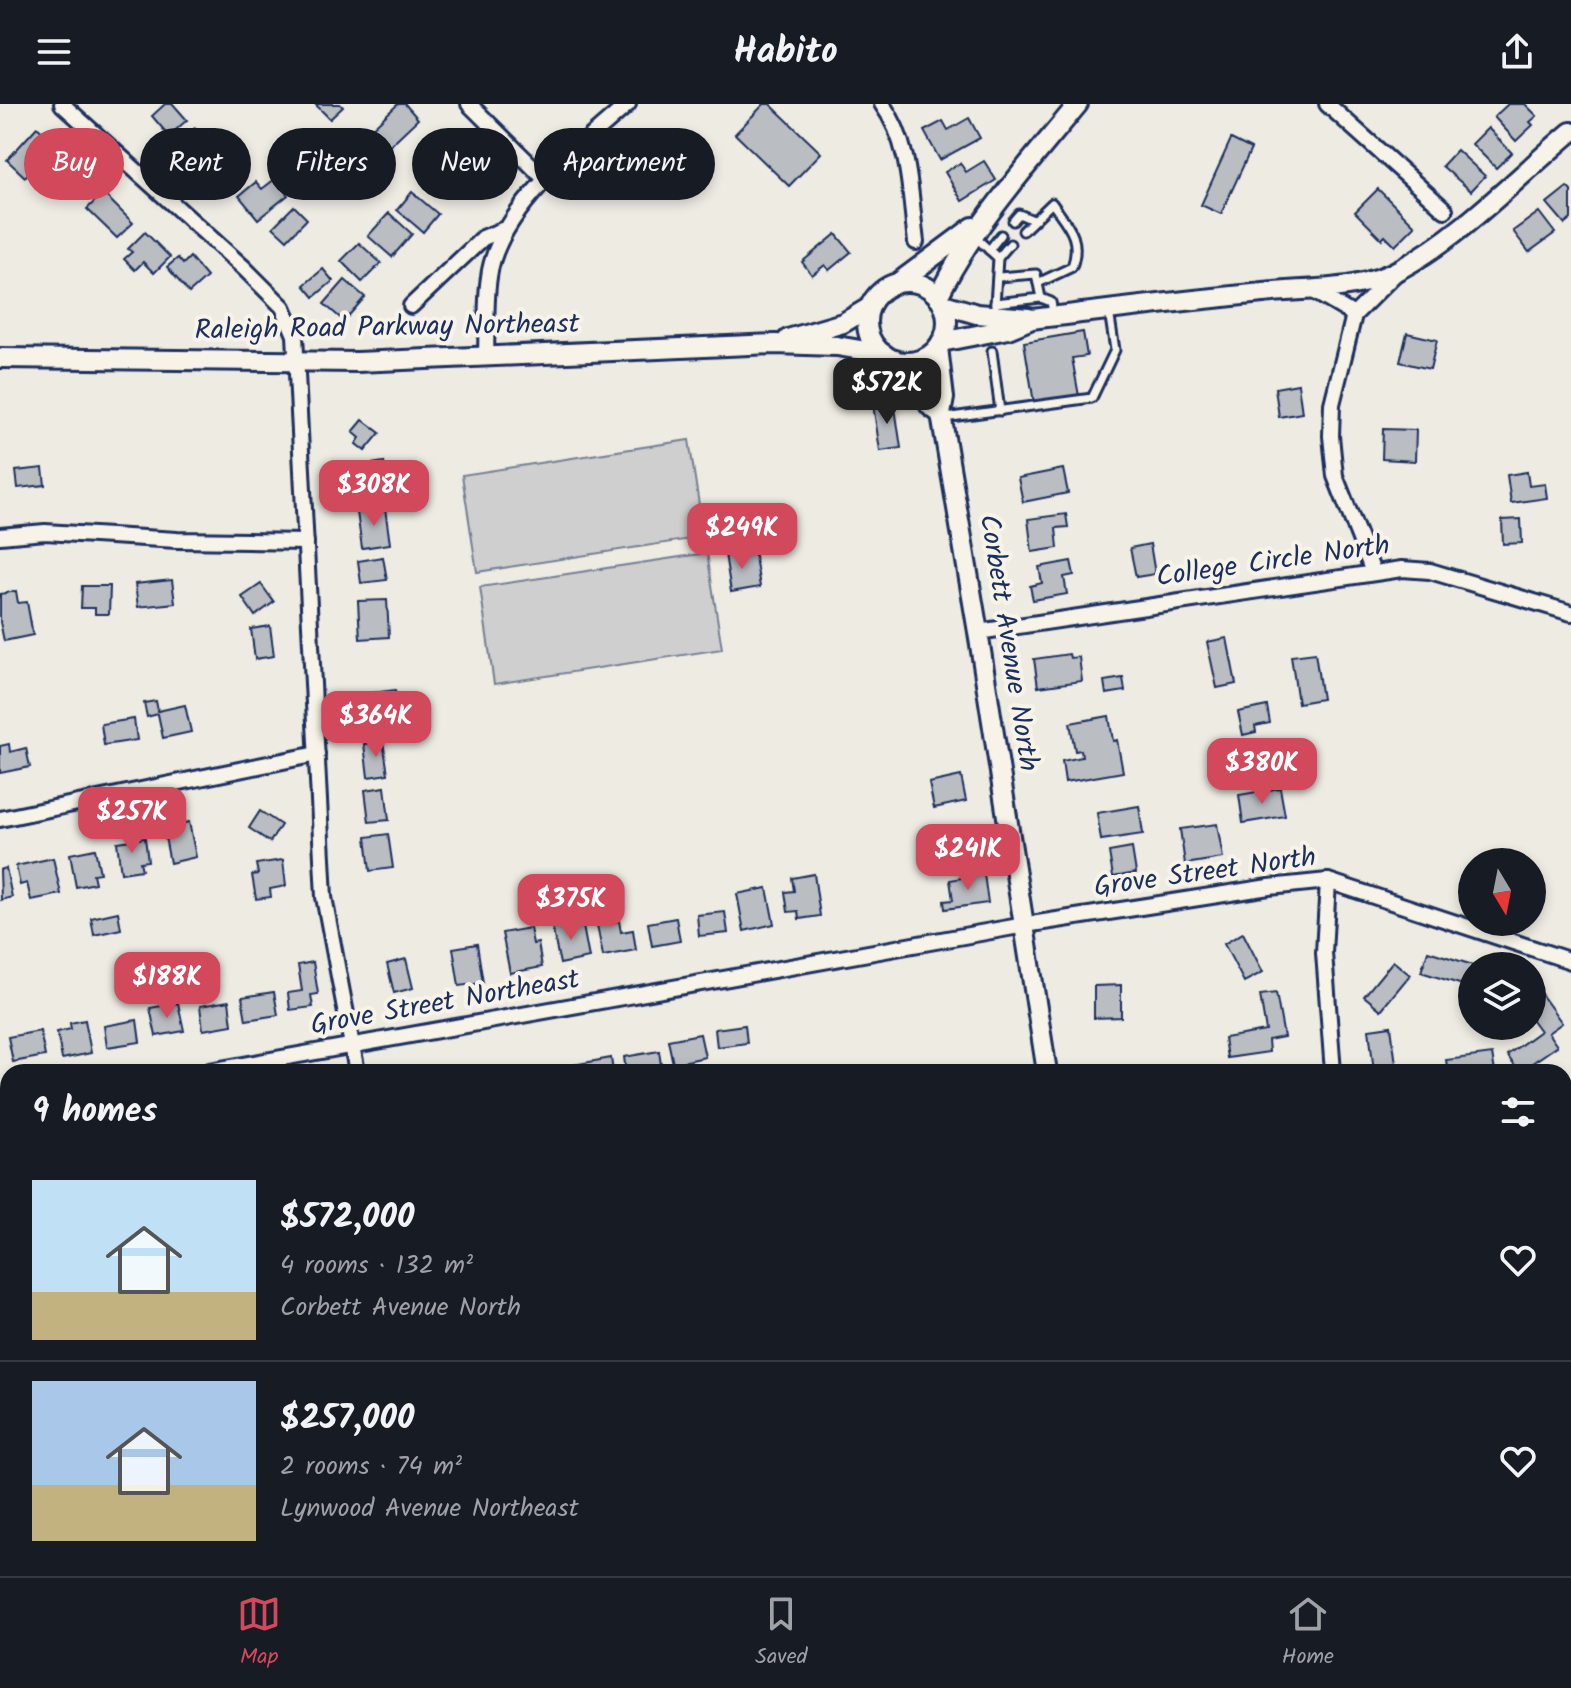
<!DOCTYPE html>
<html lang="en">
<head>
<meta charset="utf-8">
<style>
	:root { --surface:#171b24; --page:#20242c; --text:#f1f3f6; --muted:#9ea1a6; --line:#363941; --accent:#d1495b }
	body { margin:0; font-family:Kalam,sans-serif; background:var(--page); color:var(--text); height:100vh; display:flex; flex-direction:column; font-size:30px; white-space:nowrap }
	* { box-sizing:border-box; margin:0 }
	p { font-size:26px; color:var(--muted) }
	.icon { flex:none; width:44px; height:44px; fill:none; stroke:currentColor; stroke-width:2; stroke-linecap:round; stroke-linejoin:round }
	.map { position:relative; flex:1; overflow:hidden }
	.panel { position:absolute; left:0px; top:960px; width:1572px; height:512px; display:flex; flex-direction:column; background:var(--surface); border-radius:24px 24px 0 0; box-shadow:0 4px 12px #0003 }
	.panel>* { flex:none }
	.hud { position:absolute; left:24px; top:24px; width:800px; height:72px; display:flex; gap:16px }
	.needle { width:52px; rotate:170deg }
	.fabs { position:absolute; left:1458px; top:744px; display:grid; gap:16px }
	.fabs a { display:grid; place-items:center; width:88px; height:88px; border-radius:50%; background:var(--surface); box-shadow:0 4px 12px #0003; font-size:40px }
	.price { position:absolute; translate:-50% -68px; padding:0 18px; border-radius:16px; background:var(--accent); color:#fff; font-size:26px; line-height:52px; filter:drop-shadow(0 2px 4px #0008) }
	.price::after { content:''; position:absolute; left:50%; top:48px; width:24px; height:18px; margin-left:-12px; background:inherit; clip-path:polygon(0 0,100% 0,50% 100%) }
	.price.selected { background:#222; color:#fff }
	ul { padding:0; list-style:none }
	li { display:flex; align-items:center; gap:24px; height:200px; padding:0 32px }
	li+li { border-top:2px solid var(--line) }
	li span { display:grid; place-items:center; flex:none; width:224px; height:160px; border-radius:0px; color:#555 }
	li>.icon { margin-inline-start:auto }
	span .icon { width:96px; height:96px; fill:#fffc; stroke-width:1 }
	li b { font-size:34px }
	h2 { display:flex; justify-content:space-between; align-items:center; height:96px; padding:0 32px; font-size:34px }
	.tag { padding:0 28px; border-radius:36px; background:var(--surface); box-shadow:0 4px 12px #0003; font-size:28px; line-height:72px }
	.tag.selected { background:var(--accent); color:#fff }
	header { display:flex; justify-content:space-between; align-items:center; height:104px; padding:0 32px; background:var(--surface); font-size:36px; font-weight:800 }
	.tabs { display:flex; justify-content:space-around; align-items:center; height:112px; border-top:2px solid var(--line); background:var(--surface); font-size:22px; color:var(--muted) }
	.tabs a { display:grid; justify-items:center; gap:4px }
	.tabs .selected { color:var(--accent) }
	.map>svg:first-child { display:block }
</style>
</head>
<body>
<header><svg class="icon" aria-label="menu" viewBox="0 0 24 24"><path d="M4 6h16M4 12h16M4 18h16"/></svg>Habito<svg class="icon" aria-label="share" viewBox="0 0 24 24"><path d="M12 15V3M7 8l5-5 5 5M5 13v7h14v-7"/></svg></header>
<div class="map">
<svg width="1571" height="1472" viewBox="0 0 1571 1472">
	<rect width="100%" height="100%" fill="#eeebe2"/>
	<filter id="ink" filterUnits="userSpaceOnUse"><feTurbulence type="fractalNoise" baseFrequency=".0125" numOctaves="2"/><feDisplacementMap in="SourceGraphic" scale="16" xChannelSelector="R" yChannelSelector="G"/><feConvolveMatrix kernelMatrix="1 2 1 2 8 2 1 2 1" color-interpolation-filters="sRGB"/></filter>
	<g filter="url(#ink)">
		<g fill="#cfcfcf" stroke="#757f96" stroke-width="2">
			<path d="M689,336L704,433L477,468L462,371Z"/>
			<path d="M707,449L722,545L494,580L480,483Z"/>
		</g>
		<g fill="#babdc2" stroke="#1b2f5e" stroke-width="2">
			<path d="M165,0H173L187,16L169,32L152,12Z"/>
			<path d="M315,0H340L343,3L330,15Z"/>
			<path d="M398,0H405L418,15L383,48L366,30Z"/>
			<path d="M764,0H770L821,49L789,82L735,30Z"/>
			<path d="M1508,0H1525L1537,12L1530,18L1533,21L1516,37L1494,13Z"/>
			<path d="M969,14L980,34L940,56L924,27L943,17L948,26Z"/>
			<path d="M37,23L56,40L25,73L7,56Z"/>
			<path d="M195,24L213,46L196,60L178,39Z"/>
			<path d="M1488,24L1512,49L1496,64L1472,40Z"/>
			<path d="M1231,35L1251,45L1221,110L1201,101Z"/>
			<path d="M1457,46L1485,72L1471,87L1442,62Z"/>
			<path d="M230,48L245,69L221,87L206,65Z"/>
			<path d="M56,56L76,73L60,92L40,75Z"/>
			<path d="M984,57L996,76L962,97L945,68L960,59L966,68Z"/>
			<path d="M275,75L288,91L258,115L239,92L256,78L262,85Z"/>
			<path d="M1567,83L1571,87V115L1565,120L1547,99Z"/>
			<path d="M1378,85L1415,122L1395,142L1385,132L1382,135L1355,108Z"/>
			<path d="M412,88L438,110L423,128L397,106Z"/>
			<path d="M103,89L133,119L117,134L87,105Z"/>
			<path d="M294,102L307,115L287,136L273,123Z"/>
			<path d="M1539,108L1555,129L1529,148L1513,127Z"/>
			<path d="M389,109L412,130L392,153L368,132Z"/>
			<path d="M145,128L170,153L154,169L143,158L135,166L124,155L132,148L128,145Z"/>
			<path d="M836,130L851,148L829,166L825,161L812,171L802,158Z"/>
			<path d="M359,139L381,159L362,178L341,157Z"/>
			<path d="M190,153L207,173L189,189L167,163L178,154L183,160Z"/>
			<path d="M323,165L333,177L314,193L304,181Z"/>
			<path d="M345,176L365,193L344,217L324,200Z"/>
			<path d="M1083,228L1087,252L1072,254L1079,292L1034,299L1024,238Z"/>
			<path d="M1407,229L1437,236L1430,265L1400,258Z"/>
			<path d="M1298,280L1302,309L1279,313L1275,284Z"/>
			<path d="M894,297L901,344L880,347L873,300Z"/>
			<path d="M363,316L380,329L365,347L356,340L360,334L353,328Z"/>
			<path d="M1383,325L1416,326L1415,357L1382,355Z"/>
			<path d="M384,358L388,385L356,389L353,363Z"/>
			<path d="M43,364L45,381L18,384L16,367Z"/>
			<path d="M1063,365L1068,389L1023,398L1018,374Z"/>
			<path d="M1527,368L1529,382L1545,380L1547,394L1511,399L1507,371Z"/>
			<path d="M385,404L390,440L362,444L357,408Z"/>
			<path d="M1066,410L1068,423L1056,424L1058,444L1032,448L1028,415Z"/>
			<path d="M1521,415L1522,439L1503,440L1502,416Z"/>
			<path d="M1150,440L1155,470L1136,473L1130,444Z"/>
			<path d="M754,446L760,483L731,488L725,450Z"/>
			<path d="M383,453L387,476L361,479L358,457Z"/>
			<path d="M1071,457L1074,471L1064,473L1067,490L1033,496L1030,482L1042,479L1039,463Z"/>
			<path d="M172,476L175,499L138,503L135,480Z"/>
			<path d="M261,480L274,498L255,512L242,493Z"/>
			<path d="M82,482H110L109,510H95V504H81Z"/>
			<path d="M16,487L18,499L27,498L33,531L4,537L0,518V490Z"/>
			<path d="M387,496L389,533L360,535L358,497Z"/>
			<path d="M270,522L274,552L255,555L251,525Z"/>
			<path d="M1227,534L1236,580L1217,584L1207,538Z"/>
			<path d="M1315,549L1322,595L1298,599L1291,552Z"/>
			<path d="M1069,550L1070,554L1079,553L1082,577L1038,583L1034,555Z"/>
			<path d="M1123,574L1125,587L1106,590L1104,577Z"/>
			<path d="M395,586L400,618L384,620L385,630L369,632L363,590Z"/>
			<path d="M156,597L158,607L185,601L191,628L163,634L158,610L147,613L144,599Z"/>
			<path d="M1267,602L1270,619L1255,622L1256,628L1243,631L1238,608Z"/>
			<path d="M1109,612L1113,637L1117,636L1123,668L1065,678L1062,657L1082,653L1081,646L1075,647L1070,619Z"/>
			<path d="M134,615L137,636L104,641L101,620Z"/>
			<path d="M383,637L388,670L368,673L364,640Z"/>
			<path d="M9,640L10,648L26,644L30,663L0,669V642Z"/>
			<path d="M961,672L966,697L934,704L929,679Z"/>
			<path d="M385,683L389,716L369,718L365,686Z"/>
			<path d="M1280,684L1285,712L1243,719L1239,691Z"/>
			<path d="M1139,702L1143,730L1101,736L1097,709Z"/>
			<path d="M260,707L281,721L270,738L249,724Z"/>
			<path d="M189,718L196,753L170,759L164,728L174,726L173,722Z"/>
			<path d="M1217,720L1223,754L1185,760L1180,725Z"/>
			<path d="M976,721L980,746L939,753L935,728Z"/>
			<path d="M388,730L393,764L370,767L366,733Z"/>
			<path d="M145,734L148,757L140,758L142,766L121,769L117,738Z"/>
			<path d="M1132,744L1136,769L1113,773L1109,748Z"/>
			<path d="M95,745L100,769L93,770L95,779L76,783L70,750Z"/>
			<path d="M53,754L61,790L31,796L27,779L20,781L16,762Z"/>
			<path d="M283,756L286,782L270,785L271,793L256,795L252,771L258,770L256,760Z"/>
			<path d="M6,764L12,793L1,796L0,766Z"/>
			<path d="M814,770L820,812L799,815L798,807L788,808L785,788L794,787L792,774Z"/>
			<path d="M984,770L988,799L945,805L944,797L953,796L950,776Z"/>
			<path d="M767,784L774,820L744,827L737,790Z"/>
			<path d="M118,808L121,825L94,831L91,814Z"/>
			<path d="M725,808L728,829L699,832L697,811Z"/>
			<path d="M676,814L680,837L652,842L648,819Z"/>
			<path d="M582,817L589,854L560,860L552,823Z"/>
			<path d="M619,817L621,828L633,826L636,846L603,852L597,821Z"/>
			<path d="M530,824L533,840L538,839L542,863L510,869L502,829Z"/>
			<path d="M1243,829L1263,868L1244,878L1224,840Z"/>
			<path d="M477,840L483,879L459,882L453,844Z"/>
			<path d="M1428,847L1476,862H1472V884L1421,868Z"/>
			<path d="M406,855L413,884L394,889L387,860Z"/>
			<path d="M1393,857L1410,871L1381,906L1364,892Z"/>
			<path d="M313,858L318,890L311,891L313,903L290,906L288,889L302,887L298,861Z"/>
			<path d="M1121,881V913L1094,914V882Z"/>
			<path d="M1536,883L1562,919L1548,929L1557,942L1519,968L1507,951L1540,927L1532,916V885Z"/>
			<path d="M274,888L278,911L246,916L242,893Z"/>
			<path d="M1276,889L1284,933L1268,936L1269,948L1227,954L1224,934L1266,927L1260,891Z"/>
			<path d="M229,897L232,921L203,926L200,902Z"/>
			<path d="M178,899L184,927L156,932L150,904Z"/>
			<path d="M85,916L91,949L62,955L57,928L71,925L70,919Z"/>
			<path d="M137,916L140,938L107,943L104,922Z"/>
			<path d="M745,921L747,939L717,943L715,925Z"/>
			<path d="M1391,922L1397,968H1374L1369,925Z"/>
			<path d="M40,927L45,952L13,958L8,933Z"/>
			<path d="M700,930L705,953L673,960L668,936Z"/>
			<path d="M659,947L662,968H626L624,953Z"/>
			<path d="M1492,950L1495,968H1448L1446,956Z"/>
			<path d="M611,954L613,968H575L573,961Z"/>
			<path d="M1571,1113V1174L1565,1172L1571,1153L1564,1151V1133Z"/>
			<path d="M192,1464H216L217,1472H188L186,1465Z"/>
			<path d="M265,1464H287L289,1472H267Z"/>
			<path d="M487,1464H531L533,1472H488Z"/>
			<path d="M953,1464H968L969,1472H924V1468Z"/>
			<path d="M1126,1464H1162L1165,1468L1177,1464L1182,1472H1131Z"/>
			<path d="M1299,1464H1322L1314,1468L1316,1472H1303Z"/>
		</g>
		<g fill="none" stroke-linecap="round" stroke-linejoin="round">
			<defs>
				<g id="lane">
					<path d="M1013,117L1019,110L1033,116"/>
					<path d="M1023,127L1052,99C1068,122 1082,134 1072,163L1038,179"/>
					<path d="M974,132L998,154L995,201"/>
					<path d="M989,146L1001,131"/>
					<path d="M998,154L1010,140"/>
					<path d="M1041,194L1051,198L1054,212"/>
					<path d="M995,199L1041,194L1036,170L999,173"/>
					<path d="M992,247L1000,307"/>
					<path d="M944,314L1092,294L1115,246L1109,207"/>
				</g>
				<g id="street">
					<path d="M62,0L244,164L283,203L295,231L324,793L357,968"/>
					<path d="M469,0L545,75"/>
					<path d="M882,0C911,40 910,91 916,138"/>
					<path d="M1327,0L1445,106"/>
					<path d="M1310,185L1354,211"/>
					<path d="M411,202L483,134L507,124"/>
					<path d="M486,253C487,226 485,199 489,173C497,106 581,42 628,0"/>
					<path d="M0,432L45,428L177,436L306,438"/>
					<path d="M1373,468L1335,372L1331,332L1332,300L1354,211L1395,170"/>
					<path d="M978,528L1402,465L1430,467L1571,509"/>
					<path d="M0,715L317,650"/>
					<path d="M1328,777L1324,849L1333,968"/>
					<path d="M204,968L1025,821L1269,783L1328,777L1571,857"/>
					<path d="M0,1006L8,1004"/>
					<path d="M1564,1007L1571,988"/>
					<path d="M0,1282L8,1281"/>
					<path d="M0,1319L8,1362"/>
					<path d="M27,1464L29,1472"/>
					<path d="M446,1464L448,1472"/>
					<path d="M749,1472L785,1464"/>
				</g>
				<g id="secondary">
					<path d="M899,178L973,123"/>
					<circle cx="907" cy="218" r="40"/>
					<path d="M938,193C973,121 1028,61 1078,0"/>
					<path d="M943,200L977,210L1029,214"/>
					<path d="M788,235L843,219L870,203"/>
					<path d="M941,238L1008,225L1032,215C1109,206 1186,196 1263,189C1307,184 1360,188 1400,165C1463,131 1516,74 1571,28"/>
					<path d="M938,243L944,294L941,310L978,528L1047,968"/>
					<path d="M0,254L357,258L775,240L837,242L884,250"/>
					<path d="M895,256L912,271L930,302L941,310"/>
					<path d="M1228,1464L1233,1472"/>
					<path d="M1029,1472L1032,1464"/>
				</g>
			</defs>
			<use href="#lane" stroke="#1b2f5e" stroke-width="13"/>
			<use href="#street" stroke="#1b2f5e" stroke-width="20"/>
			<use href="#secondary" stroke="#1b2f5e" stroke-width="24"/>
			<use href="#lane" stroke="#f7f3e8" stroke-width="7"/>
			<use href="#street" stroke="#f7f3e8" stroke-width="14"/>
			<use href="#secondary" stroke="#f7f3e8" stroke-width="18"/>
		</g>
	</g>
	<g text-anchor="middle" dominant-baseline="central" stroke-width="8" stroke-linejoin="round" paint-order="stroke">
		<g font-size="28" fill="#1b2f5e" stroke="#f7f3e8">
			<text transform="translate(387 224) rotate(-1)">Raleigh Road Parkway Northeast</text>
			<text transform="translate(1273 458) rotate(-8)">College Circle North</text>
			<text transform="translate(1008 539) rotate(81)">Corbett Avenue North</text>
			<text transform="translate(1205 769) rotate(-8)">Grove Street North</text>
			<text transform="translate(445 899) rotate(-10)">Grove Street Northeast</text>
		</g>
	</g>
</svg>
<div class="fabs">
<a><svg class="needle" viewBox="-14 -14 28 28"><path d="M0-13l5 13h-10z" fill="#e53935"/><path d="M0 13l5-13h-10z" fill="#9ea1a6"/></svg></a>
<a><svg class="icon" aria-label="layers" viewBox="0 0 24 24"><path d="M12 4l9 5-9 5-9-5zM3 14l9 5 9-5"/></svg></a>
</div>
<b class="price selected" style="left:887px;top:322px">$572K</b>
<b class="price" style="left:374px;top:424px">$308K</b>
<b class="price" style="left:742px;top:467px">$249K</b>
<b class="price" style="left:376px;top:655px">$364K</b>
<b class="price" style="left:1262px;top:702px">$380K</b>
<b class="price" style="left:132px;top:751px">$257K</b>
<b class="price" style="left:968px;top:788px">$241K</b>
<b class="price" style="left:571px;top:838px">$375K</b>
<b class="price" style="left:167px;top:916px">$188K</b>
<div class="hud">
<a class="tag selected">Buy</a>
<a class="tag">Rent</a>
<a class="tag">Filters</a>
<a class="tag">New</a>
<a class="tag">Apartment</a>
</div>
<section class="panel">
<h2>9 homes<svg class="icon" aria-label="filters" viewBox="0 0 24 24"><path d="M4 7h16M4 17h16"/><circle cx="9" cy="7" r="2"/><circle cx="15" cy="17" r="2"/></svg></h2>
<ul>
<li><span style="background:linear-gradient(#bfe0f5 70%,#c2b280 0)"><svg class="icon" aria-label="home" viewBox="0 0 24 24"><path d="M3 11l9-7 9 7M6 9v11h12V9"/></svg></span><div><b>$572,000</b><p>4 rooms · 132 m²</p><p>Corbett Avenue North</p></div><svg class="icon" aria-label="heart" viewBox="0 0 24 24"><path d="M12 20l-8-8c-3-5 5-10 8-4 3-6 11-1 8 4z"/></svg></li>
<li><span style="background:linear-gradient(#a9c7e8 65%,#c2b280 0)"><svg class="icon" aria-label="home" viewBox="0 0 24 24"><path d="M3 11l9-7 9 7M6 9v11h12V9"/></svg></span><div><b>$257,000</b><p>2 rooms · 74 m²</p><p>Lynwood Avenue Northeast</p></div><svg class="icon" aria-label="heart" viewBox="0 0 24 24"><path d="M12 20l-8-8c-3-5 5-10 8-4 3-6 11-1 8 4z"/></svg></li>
</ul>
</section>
</div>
<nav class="tabs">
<a class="selected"><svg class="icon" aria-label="map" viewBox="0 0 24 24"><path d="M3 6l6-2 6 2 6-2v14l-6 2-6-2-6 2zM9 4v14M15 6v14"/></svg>Map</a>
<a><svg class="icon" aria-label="saved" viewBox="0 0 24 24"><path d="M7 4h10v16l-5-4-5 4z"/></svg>Saved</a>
<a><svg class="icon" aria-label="home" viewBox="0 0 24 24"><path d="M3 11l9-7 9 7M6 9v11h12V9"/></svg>Home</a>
</nav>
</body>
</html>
